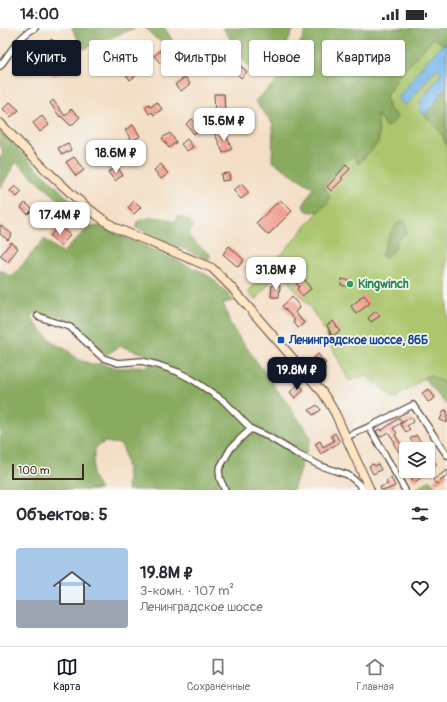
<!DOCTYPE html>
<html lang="ru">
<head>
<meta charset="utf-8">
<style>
	:root { --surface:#fff; --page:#f2f2f3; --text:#2b2b33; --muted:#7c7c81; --line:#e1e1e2; --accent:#111827 }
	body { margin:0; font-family:Pangolin,sans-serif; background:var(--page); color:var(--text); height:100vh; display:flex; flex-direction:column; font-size:15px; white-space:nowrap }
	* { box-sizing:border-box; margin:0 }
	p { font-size:13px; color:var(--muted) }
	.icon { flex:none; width:22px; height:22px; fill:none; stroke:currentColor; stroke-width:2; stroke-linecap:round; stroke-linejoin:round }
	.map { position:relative; height:462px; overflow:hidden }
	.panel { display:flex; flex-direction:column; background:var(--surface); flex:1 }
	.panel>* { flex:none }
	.guide { position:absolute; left:12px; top:12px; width:423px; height:36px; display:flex; gap:8px }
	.controls { position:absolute; left:399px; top:414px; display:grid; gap:8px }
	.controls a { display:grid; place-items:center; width:36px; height:36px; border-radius:4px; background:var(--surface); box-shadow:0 1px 3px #0004; font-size:20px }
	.scale { position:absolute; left:12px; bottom:10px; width:72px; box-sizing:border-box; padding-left:4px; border:2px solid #3b2a1e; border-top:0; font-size:11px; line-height:14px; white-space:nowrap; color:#3b2a1e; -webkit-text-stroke:3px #f6f6f2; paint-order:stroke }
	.price { position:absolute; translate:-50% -34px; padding:0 9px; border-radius:8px; background:#fff; color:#222; font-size:13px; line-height:26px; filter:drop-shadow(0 1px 2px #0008) }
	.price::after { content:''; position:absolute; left:50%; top:24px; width:12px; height:9px; margin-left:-6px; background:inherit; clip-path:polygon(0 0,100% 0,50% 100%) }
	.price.selected { background:var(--accent); color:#fff }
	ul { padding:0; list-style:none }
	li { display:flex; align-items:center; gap:12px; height:100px; padding:0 16px }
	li+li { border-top:1px solid var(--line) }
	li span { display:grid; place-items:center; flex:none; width:112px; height:80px; border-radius:4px; color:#555 }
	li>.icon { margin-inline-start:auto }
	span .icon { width:48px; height:48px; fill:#fffc; stroke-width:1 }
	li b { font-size:17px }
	h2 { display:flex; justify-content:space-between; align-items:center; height:48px; padding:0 16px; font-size:17px }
	.tag { padding:0 14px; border-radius:4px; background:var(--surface); box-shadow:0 1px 3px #0004; font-size:14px; line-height:36px }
	.tag.selected { background:var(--accent); color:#fff }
	.status { display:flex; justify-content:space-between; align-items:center; height:28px; padding:0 20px; background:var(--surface); direction:ltr }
	.status svg { height:11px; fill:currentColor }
	.dock { display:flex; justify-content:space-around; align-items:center; height:56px; border-top:1px solid var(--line); background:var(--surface); font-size:11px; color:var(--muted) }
	.dock a { display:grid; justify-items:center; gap:2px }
	.dock .selected { color:var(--accent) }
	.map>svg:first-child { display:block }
</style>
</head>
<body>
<div class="status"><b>14:00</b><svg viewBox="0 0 49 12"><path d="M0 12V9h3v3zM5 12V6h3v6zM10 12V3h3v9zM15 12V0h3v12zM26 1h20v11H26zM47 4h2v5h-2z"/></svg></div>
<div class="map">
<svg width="447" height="462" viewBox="0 0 447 462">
	<rect width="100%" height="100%" fill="#f6f6f2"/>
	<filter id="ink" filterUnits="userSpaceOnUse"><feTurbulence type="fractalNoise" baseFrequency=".025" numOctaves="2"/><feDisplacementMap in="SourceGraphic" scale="8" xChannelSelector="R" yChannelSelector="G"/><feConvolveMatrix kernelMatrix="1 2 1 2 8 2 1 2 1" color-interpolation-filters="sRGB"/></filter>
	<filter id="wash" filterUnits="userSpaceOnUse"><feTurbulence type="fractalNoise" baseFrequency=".012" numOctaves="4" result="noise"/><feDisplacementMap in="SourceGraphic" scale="16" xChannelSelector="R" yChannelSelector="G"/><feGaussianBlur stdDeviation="0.9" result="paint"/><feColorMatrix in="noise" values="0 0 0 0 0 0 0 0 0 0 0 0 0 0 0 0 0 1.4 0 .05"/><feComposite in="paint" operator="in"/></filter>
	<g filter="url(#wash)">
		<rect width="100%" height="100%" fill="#f4dfc6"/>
		<path fill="#abc66d" stroke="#737846" d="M434,10L443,16H447V57L425,87L442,106L447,120V357L430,347L424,350L407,363V362L395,371L366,347L349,353L321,296L309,278L283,247L277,246L256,272L248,264L328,173L329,168L323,158L340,137L354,127L359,136L379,109L377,85L397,89L388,79L386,68L400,46Z"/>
		<g fill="#88ab60" stroke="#626a3f" fill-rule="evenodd">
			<path d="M72,0H135L83,21Z"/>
			<path d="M145,0H165L175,17L156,11Z"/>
			<path d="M223,0H294L284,22L273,43L253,46Z"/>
			<path d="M307,0H447V16H443L434,10L400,46L386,68L388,79L397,89L391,97L386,99L377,86L379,109L378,115L358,136L354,127L340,137L323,158L330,168L329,173L320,183L312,184L307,183L303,178L313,160L272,133L273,96L255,73L283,47L290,37Z"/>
			<path d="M447,57V120L442,106L425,87Z"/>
			<path d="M0,103L36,139L90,191L83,193L16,134L0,161V129L2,128L3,122L0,118Z"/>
			<path d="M178,188L188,192L193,198L188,208L199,218L210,226V230L207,231L138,201L136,200L138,193L153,189L167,191L175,194Z"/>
			<path d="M403,192L406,197V205L397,212L395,221L385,230L381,228C386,215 390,199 403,192Z"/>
			<path d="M90,198H99L202,244L213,251L234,273L223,275L231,298L307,403L311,410L293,462H127L128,448L123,420L119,416L105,414L95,420L92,447L100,462H0V242L12,249L44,211L62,225ZM34,285L49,289L59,287L72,295L85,311L105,327L121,318L150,328L148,339L138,338L127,340H119L109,339L101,335L92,337C87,333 80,334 75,329C74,329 71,325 71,325C66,320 59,319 54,315C46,308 39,300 32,291Z"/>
			<path d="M430,347L447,357V378L424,350Z"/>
			<path d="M430,452L437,462H414Z"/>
		</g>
		<path fill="#77b7eb" stroke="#597084" d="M443,16H447V57L425,87L421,84L420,74L440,47L441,43L438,41H436L408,75L406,77C402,76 400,73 399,70L423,37Z"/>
		<g id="blocks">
			<g fill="#f19f90">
				<path d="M52,11L58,22L62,20L65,28L57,31L52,19L51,20L48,14Z"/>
				<path d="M165,19L171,26L160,35L154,28Z"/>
				<path d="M204,21L210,29L205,32L200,24Z"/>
				<path d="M235,21L241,29L234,34L228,26Z"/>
				<path d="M103,25L109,33L99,41L93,33Z"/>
				<path d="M125,28L132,37L138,32L145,41L130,52L123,42L122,43L116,34Z"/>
				<path d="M58,37L61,45L53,48L51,39Z"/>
				<path d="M240,37L247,44L241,50L234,43Z"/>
				<path d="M185,49L190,56L181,63L175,57Z"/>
				<path d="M214,66H224L225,86H215Z"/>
				<path d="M53,72L65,88L71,81L80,89L71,98L61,88L60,89L50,75Z"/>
				<path d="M10,74L19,82L11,89L3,81Z"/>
				<path d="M157,74L162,81L154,87L152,84L149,86L145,79L149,76L151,79Z"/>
				<path d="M42,88L49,97L40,104L33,95Z"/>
				<path d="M192,91L200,100L194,106L186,96Z"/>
				<path d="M133,97L140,108L132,113L125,102Z"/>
				<path d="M224,102L232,121L223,125L215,106Z"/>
				<path d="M170,105L176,114L169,120L162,110Z"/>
				<path d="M187,111L193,119L187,123L181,116Z"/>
				<path d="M68,115L71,122L62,127L58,120Z"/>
				<path d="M74,129L84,142L76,148L66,134Z"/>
				<path d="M161,136L168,146L161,151L154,142Z"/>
				<path d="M346,137L350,141L341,150L343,151L331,163L327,159Z"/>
				<path d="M117,139L123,147L115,153L108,144Z"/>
				<path d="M229,145L230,152L222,153L221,146Z"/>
				<path d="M242,156L249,165L241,171L233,162Z"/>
				<path d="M15,158L22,164L17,169L10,163Z"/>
				<path d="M280,172L292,183L268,207L256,195Z"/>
				<path d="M134,173L141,179L134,186L128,180Z"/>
				<path d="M25,175L33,181L28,186L21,180Z"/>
				<path d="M62,181L67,186L60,193L55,189Z"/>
				<path d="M0,197L12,206L8,212L0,206Z"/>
				<path d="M59,198L70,207L61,218L50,208Z"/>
				<path d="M11,214L18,220L8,234L0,228Z"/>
				<path d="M229,218L244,232L238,239L223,226Z"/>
				<path d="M291,243L297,249L301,246L311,261L302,268L297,261L299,259L293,250L291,249L288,252L285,248Z"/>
				<path d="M342,251L351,253L350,259L341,257Z"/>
				<path d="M272,257H280L279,269H271Z"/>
				<path d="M364,267L370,275L356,286L351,278L360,271L359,270Z"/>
				<path d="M292,269L300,279L295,284L304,295L298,300L293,293L295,292L282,278Z"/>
				<path d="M376,283L380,288L371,294L368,290Z"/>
				<path d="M333,293L340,303L332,308L327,297Z"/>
				<path d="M318,326L326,335L316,344L308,335Z"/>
				<path d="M285,339L290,344L283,351L278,346Z"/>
				<path d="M299,356L304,362L295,370L290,364Z"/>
				<path d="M429,361L435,370L428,374L422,365Z"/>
				<path d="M317,377L321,382L313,387L309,382Z"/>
				<path d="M444,382L447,383V395L440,392Z"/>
				<path d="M411,389L414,393L407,398L410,401L406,404L400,396Z"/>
				<path d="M399,390L402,394L393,400L397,405L395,407L404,421L399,424L393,415L395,414L388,404L380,409L376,403L380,401L381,403Z"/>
				<path d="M335,405L340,414L321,426L315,416L320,413L323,419L334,413L331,408Z"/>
				<path d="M416,407L422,415L417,420L410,411Z"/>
				<path d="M432,430L437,437L431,441L428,437V432Z"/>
				<path d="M373,436L375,438L378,436L381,442L373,446L369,438Z"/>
				<path d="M447,442V448L436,456L433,452Z"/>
				<path d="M414,443H417L421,450L414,454L409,446Z"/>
				<path d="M391,450L395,458L386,462H381L380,459L388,456L386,453Z"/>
			</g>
		</g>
	</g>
	<g filter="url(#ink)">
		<use href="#blocks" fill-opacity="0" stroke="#574537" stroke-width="1"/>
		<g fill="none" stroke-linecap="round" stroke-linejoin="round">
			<defs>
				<g id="minor">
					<path d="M0,38C10,25 19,8 35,0"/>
					<path d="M38,288L51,293L70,299L103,330L118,335L141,333L158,337L178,344L193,352L224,373L251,401"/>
					<path d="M369,399L413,377L447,427"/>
					<path d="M346,409L369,399L405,462"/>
					<path d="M225,462L220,451L219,441L231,420L244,407L251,401L269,409L297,426L321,438L348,447L360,457L363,462"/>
				</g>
				<path id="secondary" d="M0,95C14,110 29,124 43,139C66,161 88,183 116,200L212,240L231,259L322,364L328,373L335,385L370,462"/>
			</defs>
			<use href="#minor" stroke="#574537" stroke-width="8"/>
			<use href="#secondary" stroke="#574537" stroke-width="10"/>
			<use href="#minor" stroke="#fff" stroke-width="5.5"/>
			<use href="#secondary" stroke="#fee5c5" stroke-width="8"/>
		</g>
	</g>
	<circle fill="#2e9e5b" stroke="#f6f6f2" stroke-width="1.5" cx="350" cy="256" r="4"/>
	<rect fill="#1a4fb4" stroke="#f6f6f2" stroke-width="1.5" x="277" y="308" width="8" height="8" rx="2"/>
	<g text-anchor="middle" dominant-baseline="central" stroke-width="3.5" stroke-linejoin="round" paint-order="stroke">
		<g font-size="12" font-weight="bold" fill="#27864d" stroke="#f6f6f2" text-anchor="start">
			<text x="358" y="256">Kingwinch</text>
		</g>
		<g font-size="12" font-weight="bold" fill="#164399" stroke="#f6f6f2" text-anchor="start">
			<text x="289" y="312">Ленинградское шоссе, 86Б</text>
		</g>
	</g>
</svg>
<div class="controls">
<a><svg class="icon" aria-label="layers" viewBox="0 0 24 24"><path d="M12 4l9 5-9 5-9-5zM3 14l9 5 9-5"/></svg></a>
</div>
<div class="scale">100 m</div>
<b class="price" style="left:224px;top:114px">15.6M ₽</b>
<b class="price" style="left:116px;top:146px">18.6M ₽</b>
<b class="price" style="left:60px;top:208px">17.4M ₽</b>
<b class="price" style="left:276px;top:263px">31.8M ₽</b>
<b class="price selected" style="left:297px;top:363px">19.8M ₽</b>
<div class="guide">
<a class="tag selected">Купить</a>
<a class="tag">Снять</a>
<a class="tag">Фильтры</a>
<a class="tag">Новое</a>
<a class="tag">Квартира</a>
</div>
</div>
<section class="panel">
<h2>Объектов: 5<svg class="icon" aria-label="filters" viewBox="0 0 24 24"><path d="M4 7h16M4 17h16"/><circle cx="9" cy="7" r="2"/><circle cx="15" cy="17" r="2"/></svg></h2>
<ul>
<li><span style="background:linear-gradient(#a9c7e8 65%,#9aa5b1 0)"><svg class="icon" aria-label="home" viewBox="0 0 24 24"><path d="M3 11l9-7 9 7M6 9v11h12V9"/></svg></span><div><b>19.8M ₽</b><p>3-комн. · 107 m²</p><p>Ленинградское шоссе</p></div><svg class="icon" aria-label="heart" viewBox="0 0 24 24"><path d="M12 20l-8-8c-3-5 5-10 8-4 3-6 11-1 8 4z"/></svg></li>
</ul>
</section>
<nav class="dock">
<a class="selected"><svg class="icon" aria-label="map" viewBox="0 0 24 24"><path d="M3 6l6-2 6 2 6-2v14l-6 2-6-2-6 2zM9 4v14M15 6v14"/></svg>Карта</a>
<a><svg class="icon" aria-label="saved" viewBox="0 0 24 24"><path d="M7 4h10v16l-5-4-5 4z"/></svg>Сохранённые</a>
<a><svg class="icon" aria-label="home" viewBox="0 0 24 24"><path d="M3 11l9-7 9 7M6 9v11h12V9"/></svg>Главная</a>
</nav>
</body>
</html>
